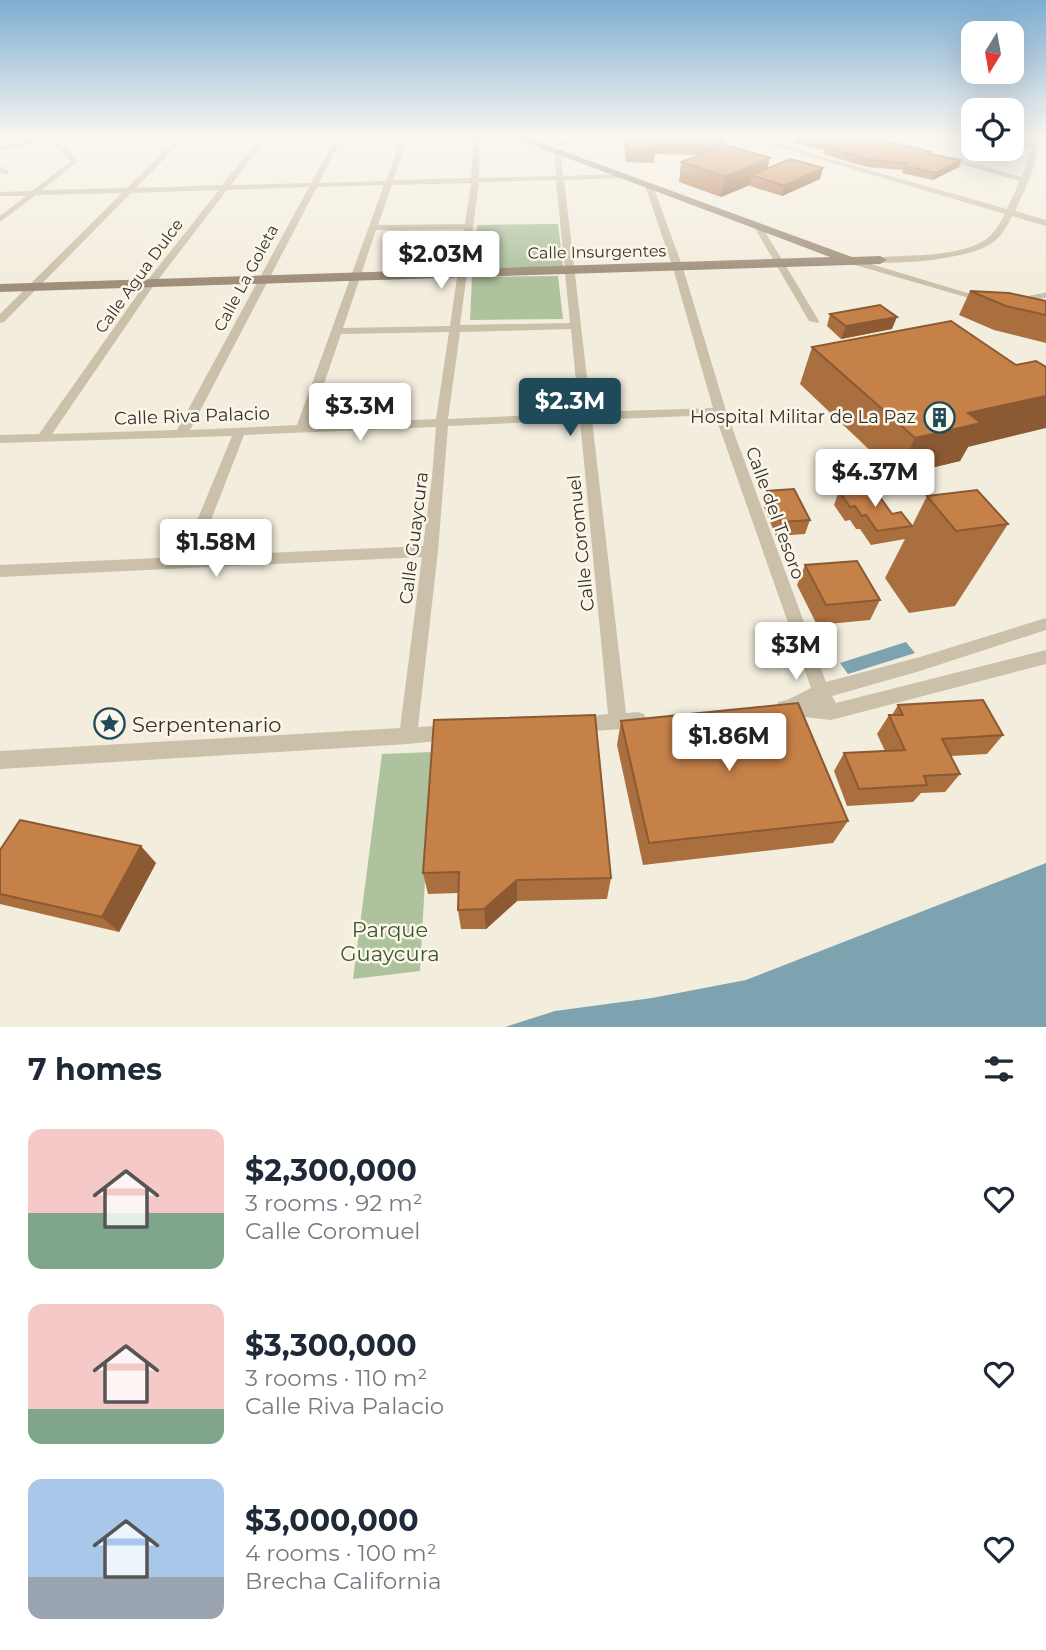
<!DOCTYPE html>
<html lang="en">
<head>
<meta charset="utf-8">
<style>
	:root { --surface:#fff; --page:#f6f6f7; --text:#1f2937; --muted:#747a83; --accent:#1e4a5a }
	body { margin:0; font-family:Montserrat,sans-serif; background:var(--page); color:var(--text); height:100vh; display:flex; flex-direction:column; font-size:26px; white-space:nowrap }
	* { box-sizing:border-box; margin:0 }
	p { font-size:23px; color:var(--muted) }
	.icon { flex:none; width:38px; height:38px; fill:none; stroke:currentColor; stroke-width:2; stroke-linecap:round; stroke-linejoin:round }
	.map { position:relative; height:1027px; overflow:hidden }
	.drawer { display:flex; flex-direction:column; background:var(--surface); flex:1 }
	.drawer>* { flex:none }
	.needle { width:46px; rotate:191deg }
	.controls { position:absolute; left:961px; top:21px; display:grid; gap:14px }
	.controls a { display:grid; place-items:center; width:63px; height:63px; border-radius:14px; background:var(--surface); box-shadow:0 7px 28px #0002; font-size:35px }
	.price { position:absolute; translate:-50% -60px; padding:0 16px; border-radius:7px; background:#fff; color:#222; font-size:23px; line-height:46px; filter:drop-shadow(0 2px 4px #0008) }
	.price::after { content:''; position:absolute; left:50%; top:42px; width:21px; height:16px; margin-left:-10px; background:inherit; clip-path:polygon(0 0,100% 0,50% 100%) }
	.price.on { background:var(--accent); color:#fff }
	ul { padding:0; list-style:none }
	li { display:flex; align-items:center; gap:21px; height:175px; padding:0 28px }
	li span { display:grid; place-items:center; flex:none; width:196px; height:140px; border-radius:14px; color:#555 }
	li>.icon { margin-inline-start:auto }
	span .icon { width:84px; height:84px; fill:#fffc; stroke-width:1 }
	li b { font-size:30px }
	h2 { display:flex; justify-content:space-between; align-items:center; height:84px; padding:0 28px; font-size:30px }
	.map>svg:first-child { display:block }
</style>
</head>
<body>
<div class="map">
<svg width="1046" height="1027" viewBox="0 0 1046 1027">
	<rect width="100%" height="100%" fill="#f3edde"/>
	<g fill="#aec29e">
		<path d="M558,224L563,266L473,269L477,225Z"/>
		<path d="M558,276L563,319L470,320L472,277Z"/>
		<path d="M432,752L420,971L353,979L382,754Z"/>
	</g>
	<g fill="#7da3b0">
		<path d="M906,642L915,653L848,674L840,663Z"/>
		<path d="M1046,863V1027H505L555,1011L652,998L746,980Z"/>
	</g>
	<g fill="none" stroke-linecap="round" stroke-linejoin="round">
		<path stroke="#cbc0a9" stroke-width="5" d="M1026,299L1046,295"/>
		<g fill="#cbc0a9" fill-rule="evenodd">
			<path d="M45,136L53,137L79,161L42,190L127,188L180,136H186L136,188L222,185L262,136H268L231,185L311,183L337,136H343L319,183L386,181L402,136H408L393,180L471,178L474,136H480L479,178L556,176L554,152L557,150L560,152L563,176L628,174V178H625L564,180L591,412L713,408L673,268L645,185L652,183L683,268L726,411L826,682L920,657L1046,618V630L920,671L832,696L836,703L1046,650V664L831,720L778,714L775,708L778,702L787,700L811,688L715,415L592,420L626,713L638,712L644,714L647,720L644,726L638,728L578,732L572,730L569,724L572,718L608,714L580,420L448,426L438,551L418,727L449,725L455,727L458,733L455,739L408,744L0,769V751L400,728L422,557L0,577V565L182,557L232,436L0,443V435L39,434L147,281L219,190L131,193L4,322L0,323V314L122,193L36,195L0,222V216L26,196H0V192L32,191L71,161L49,140L0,151V147ZM556,180L570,323L460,325L479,182ZM471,183L465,224L378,225L392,185ZM384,185L297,425L190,430L317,187ZM309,187L177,430L52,434L154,285L227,190ZM464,229L450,326L343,328L376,230ZM571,329L579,413L448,419L460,332ZM449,332L436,419L310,425L341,334ZM436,427L432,477L423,546L197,556L244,435Z"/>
			<path d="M581,136H590L558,146L555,144Z"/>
			<path d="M740,136C752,135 763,143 775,143C785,143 794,136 804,136L782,145L1007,209L1020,181L938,157L942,155L1022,177L1031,148L1012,145V141L1031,143L1032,136H1038C1039,162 1026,188 1015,211L1046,220V226L1012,216C1007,227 1000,239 989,245C967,258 902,265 877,262V258L880,257C910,255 959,257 985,240C994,234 1000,223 1005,214Z"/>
			<path d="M953,136H973V140Z"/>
			<path d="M0,166L8,171V175L0,172Z"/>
			<path d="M754,223L761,225L819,321L818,323L809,321L753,225Z"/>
			<path d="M855,261H861L984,298L976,300L855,265Z"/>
		</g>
		<path fill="#9f8f7b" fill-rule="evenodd" d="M509,136H522L852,257L880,256L887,260L880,264L0,292V284L830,257Z"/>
	</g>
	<g fill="#aa6f3f">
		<path d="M623,136H722L725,143V146L767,169L820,179L782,196L750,186V185L721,197L679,182L681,162L702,155L655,154L654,163L626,162Z"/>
		<path d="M797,136L931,152V154L961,160L959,167L933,180L902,173L903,170L867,167L823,154L825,150L795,143Z"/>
		<path d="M970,291L1046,301V343L994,330L959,315Z"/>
		<path d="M830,314L892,329L841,339L827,326Z"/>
		<path d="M812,347L968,447L960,461L897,476L800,384Z"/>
		<path d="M767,491L810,520L805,534L776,536L763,505Z"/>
		<path d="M839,491L873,494L892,514L912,526L927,496L1008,524L955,606L909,613L885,578L905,539L871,545L860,529H856L850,520L845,521L834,505Z"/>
		<path d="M805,565L880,600L870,620L817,625L797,585Z"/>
		<path d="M898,705L1003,735L987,754L951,756L960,774L945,792L921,793L913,802L847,806L834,771L844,753L885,751L877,734L889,715H892Z"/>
		<path d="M434,720L611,878L607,899L517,901L486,929H461L458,910L459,893L428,894L423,873Z"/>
		<path d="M621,721L848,821L833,843L643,865L617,745Z"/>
		<path d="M0,850L156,863L119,932L0,904Z"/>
	</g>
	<g fill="#8b5a33">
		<path d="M770,158L765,178L752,175L750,185L721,197L725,177Z"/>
		<path d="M961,160L959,167L933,180L936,173Z"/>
		<path d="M823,168L820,179L782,196L784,186Z"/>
		<path d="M897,317L892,329L841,339L846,326Z"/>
		<path d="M1046,396V428L968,447L960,461L897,476L915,438L968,413Z"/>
		<path d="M141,846L156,863L119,932L102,917Z"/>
		<path d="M517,880V901L486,929L484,909Z"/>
	</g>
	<g fill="#c68149" stroke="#8b5a33" stroke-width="2">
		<path d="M625,136H722L725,143L654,141L656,151L627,150Z"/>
		<path d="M797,136H867L931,152L928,154L961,160L936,173L904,166L908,163L870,160L825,147L832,145Z"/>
		<path d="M726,145L770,158L725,177L681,162Z"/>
		<path d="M790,159L823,168L784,186L752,175Z"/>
		<path d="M970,291L1009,293L1046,301V315L1006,306Z"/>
		<path d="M880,305L897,317L846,326L830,314Z"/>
		<path d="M951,321L1016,365L1036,361L1046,367V396L968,413L981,423L915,438L812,347Z"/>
		<path d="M868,488L873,494L877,493L892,514L901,512L912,526L877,531L866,515L862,516L855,506L850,507L839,491Z"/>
		<path d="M794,489L810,520L781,522L767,491Z"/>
		<path d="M977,490L1008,524L956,531L927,496Z"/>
		<path d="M857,561L880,600L826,605L805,565Z"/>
		<path d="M983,700L1003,735L942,739L960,774L924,776L927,785L859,789L844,753L905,750L889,715H903L898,705Z"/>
		<path d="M798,703L848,821L649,843L621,721Z"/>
		<path d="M595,715L611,878L517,880L484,909L458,910L459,872L423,873L434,720Z"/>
		<path d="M20,820L141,846L102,917L0,894V850Z"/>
	</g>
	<linearGradient id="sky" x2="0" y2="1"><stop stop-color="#7dadd2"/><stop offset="0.49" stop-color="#faf7f0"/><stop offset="1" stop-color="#faf7f0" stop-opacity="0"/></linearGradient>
	<rect width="1046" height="279" fill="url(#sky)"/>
	<defs>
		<symbol id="building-ring" viewBox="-11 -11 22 22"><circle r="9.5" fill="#faf6ea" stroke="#1e4a5a" stroke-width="1.5"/><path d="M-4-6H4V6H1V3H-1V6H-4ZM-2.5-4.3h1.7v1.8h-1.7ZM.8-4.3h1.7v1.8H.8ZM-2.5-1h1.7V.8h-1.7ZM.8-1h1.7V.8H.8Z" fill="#1e4a5a"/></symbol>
		<symbol id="sight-ring" viewBox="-11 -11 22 22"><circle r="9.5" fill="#faf6ea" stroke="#1e4a5a" stroke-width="1.5"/><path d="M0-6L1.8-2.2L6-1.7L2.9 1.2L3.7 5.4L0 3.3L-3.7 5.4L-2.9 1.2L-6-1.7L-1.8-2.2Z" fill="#1e4a5a"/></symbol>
	</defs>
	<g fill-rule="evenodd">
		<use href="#building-ring" x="922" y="400" width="35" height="35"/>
		<use href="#sight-ring" x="92" y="706" width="35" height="35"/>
	</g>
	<g text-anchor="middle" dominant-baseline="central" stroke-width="5" stroke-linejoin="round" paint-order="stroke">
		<g font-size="16" fill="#383129" stroke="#faf6ea">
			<text transform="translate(597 252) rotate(-1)">Calle Insurgentes</text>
			<text transform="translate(139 276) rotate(-54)">Calle Agua Dulce</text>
			<text transform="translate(246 278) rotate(-62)">Calle La Goleta</text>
		</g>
		<g font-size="18" fill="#383129" stroke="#faf6ea">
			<text transform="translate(192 416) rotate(-2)">Calle Riva Palacio</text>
			<text transform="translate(775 513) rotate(70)">Calle del Tesoro</text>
			<text transform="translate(414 538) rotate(-83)">Calle Guaycura</text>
			<text transform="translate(581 543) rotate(-96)">Calle Coromuel</text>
		</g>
		<g font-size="18" fill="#383129" stroke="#faf6ea" text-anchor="end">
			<text x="916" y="417">Hospital Militar de La Paz</text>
		</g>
		<g font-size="21" fill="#383129" stroke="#faf6ea" text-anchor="start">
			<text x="132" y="724">Serpentenario</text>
		</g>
		<g font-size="21" fill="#3f572d" stroke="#faf6ea">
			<text x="390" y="929">Parque<tspan x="390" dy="24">Guaycura</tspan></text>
		</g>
	</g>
</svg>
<div class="controls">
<a><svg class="needle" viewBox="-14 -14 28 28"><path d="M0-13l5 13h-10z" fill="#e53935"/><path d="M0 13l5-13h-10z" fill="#747a83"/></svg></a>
<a><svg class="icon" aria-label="locate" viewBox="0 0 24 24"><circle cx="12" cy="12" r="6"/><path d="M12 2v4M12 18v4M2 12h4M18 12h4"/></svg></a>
</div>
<b class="price" style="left:441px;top:291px">$2.03M</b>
<b class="price on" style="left:570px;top:438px">$2.3M</b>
<b class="price" style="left:360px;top:443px">$3.3M</b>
<b class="price" style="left:875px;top:509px">$4.37M</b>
<b class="price" style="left:216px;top:579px">$1.58M</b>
<b class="price" style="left:796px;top:682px">$3M</b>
<b class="price" style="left:729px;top:773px">$1.86M</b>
</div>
<section class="drawer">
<h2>7 homes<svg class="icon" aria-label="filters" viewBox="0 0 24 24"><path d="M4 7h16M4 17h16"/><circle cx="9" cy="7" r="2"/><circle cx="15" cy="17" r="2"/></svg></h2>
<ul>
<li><span style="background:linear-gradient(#f6c9c9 60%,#7fa58c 0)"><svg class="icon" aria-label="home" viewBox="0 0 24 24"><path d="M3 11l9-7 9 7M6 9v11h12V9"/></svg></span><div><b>$2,300,000</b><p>3 rooms · 92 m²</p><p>Calle Coromuel</p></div><svg class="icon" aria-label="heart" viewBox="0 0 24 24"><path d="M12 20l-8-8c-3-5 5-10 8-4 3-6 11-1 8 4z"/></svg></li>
<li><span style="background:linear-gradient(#f6c9c9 75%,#7fa58c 0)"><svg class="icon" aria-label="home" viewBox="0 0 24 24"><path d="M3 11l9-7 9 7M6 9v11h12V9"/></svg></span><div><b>$3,300,000</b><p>3 rooms · 110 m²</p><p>Calle Riva Palacio</p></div><svg class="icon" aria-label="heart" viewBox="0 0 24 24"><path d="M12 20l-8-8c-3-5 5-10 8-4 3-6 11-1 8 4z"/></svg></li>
<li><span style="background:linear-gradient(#a9c7e8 70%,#9aa5b1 0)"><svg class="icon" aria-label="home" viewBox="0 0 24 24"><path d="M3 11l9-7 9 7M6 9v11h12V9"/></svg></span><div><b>$3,000,000</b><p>4 rooms · 100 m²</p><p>Brecha California</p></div><svg class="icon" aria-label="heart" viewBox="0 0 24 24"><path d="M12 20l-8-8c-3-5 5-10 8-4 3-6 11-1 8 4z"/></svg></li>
</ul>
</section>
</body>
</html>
